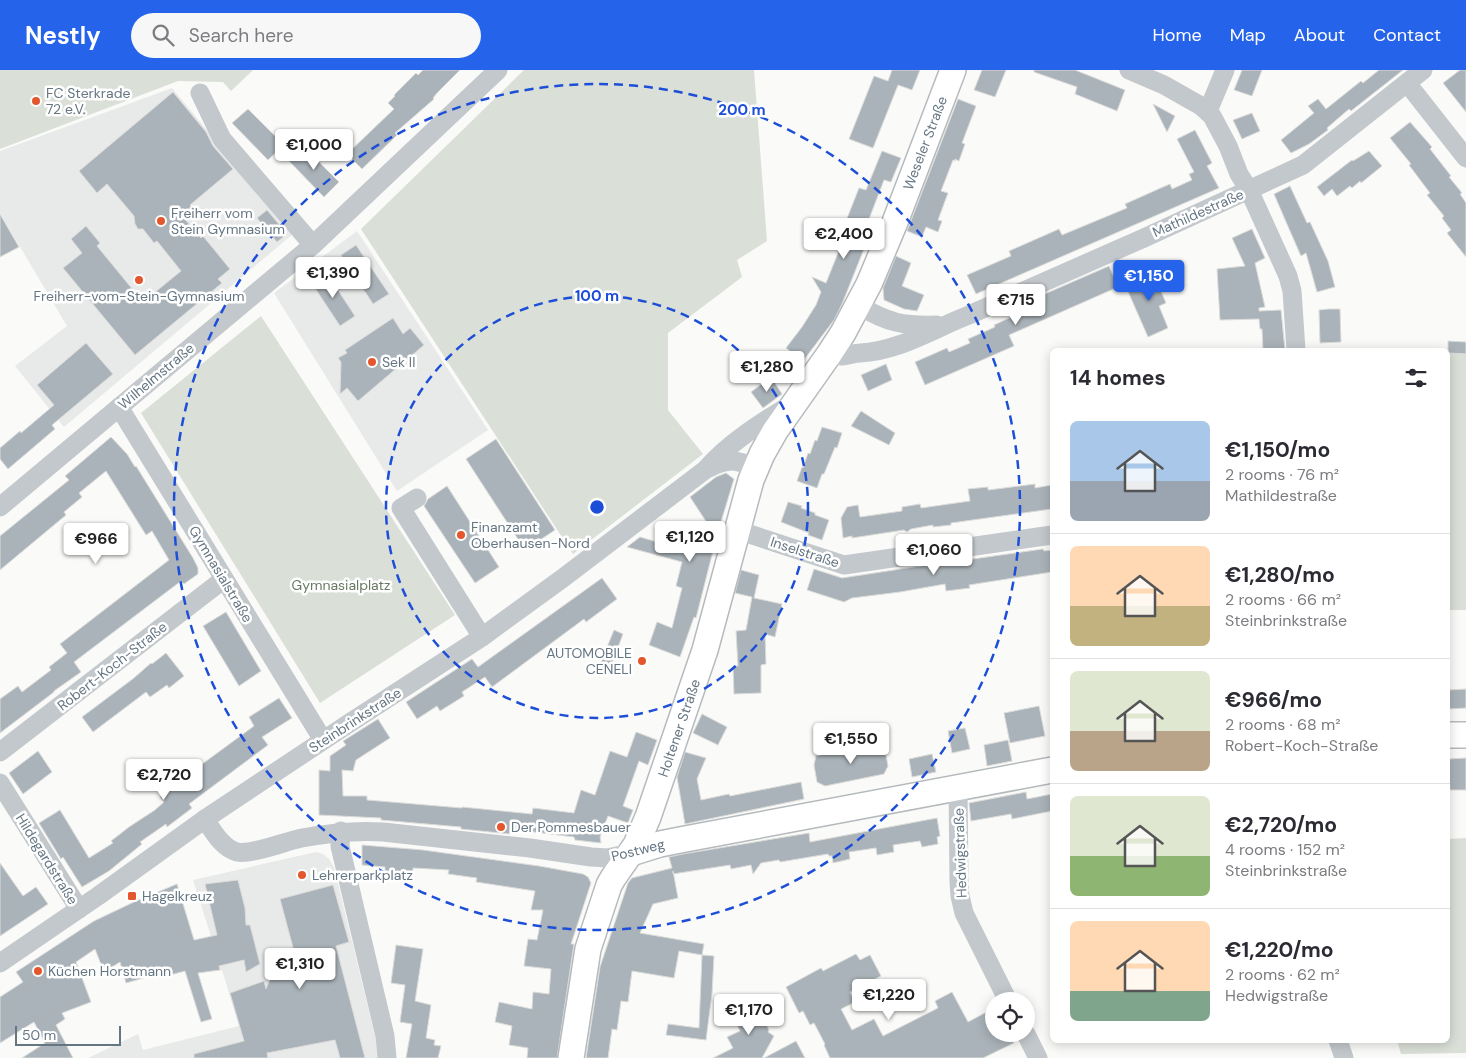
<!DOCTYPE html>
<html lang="en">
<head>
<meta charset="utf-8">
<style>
	:root { --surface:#fff; --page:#f7f7f7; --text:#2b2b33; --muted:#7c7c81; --line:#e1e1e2; --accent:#2563eb }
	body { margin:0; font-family:"DM Sans",sans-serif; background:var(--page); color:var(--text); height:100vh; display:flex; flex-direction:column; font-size:19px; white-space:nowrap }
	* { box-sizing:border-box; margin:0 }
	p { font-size:16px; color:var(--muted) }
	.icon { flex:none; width:28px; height:28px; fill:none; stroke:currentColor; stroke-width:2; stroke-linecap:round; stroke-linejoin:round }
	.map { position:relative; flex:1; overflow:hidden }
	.details { position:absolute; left:1050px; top:278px; width:400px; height:695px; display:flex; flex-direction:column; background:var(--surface); border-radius:8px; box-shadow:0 2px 12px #0003 }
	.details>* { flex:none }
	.fabs { position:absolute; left:985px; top:922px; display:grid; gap:10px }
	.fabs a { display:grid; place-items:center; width:50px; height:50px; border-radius:50%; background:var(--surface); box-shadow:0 2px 12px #0003; font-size:25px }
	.scale { position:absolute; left:15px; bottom:12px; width:106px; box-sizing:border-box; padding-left:5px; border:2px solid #657683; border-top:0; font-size:14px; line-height:18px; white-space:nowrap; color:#657683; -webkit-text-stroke:4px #fff; paint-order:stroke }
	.price { position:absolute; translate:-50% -42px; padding:0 11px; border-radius:5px; background:#fff; color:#222; font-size:16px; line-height:32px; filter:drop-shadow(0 1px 2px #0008) }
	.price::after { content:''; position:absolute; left:50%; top:30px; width:15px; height:11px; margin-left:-8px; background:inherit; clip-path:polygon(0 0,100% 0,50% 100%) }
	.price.selected { background:var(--accent); color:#fff }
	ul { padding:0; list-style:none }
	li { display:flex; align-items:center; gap:15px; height:125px; padding:0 20px }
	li+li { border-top:1px solid var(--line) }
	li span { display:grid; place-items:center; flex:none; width:140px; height:100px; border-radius:8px; color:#555 }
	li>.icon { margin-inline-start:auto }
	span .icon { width:60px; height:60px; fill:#fffc; stroke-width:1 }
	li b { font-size:21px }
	h2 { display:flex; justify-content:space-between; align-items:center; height:60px; padding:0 20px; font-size:21px }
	header { display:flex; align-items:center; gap:30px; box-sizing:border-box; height:70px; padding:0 25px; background:var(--accent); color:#fff }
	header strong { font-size:24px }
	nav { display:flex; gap:28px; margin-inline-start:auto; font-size:18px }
	.search { width:350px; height:45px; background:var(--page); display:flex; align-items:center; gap:12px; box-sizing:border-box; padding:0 18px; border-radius:28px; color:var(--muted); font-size:19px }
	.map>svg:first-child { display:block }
</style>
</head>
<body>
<header>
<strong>Nestly</strong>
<div class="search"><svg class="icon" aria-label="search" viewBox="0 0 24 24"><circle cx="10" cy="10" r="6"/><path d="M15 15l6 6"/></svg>Search here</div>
<nav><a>Home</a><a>Map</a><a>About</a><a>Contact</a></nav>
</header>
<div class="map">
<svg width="1466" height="988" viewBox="0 0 1466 988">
	<rect width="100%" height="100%" fill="#fafaf8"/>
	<g fill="#e8e9e9">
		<path d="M172,18L293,164L64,357L15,296L67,256L0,143V81Z"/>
		<path d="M357,161L488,360L397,421L274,223Z"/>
		<path d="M316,782L323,784L329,789L334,797L376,970L377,988H88L138,964L143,980L239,956L222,900L219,901L214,880L215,879L193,810Z"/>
	</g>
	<g fill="#dadfd7">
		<path d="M0,0H253L231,21L223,12L178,11L0,79Z"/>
		<path d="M524,0H754L767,171L737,190L742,207L668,263V340L703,384L573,484L361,159Z"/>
		<path d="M261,246L455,545L320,633L141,343Z"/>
		<path d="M1448,283L1466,284V540H1448Z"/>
		<path d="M1466,768V983L1401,984L1397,970H1448V769Z"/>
	</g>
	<g fill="#aab3b9" stroke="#dcdcda">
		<path d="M423,0H460L437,23L433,28L434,29L395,63L397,65L362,99L347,84L394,39L388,33L395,26L394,25L416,3L418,5Z"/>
		<path d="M892,0H920L912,20L898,15L873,78L849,69L874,6L888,11Z"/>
		<path d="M982,0H1006L995,27L974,20Z"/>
		<path d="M1034,0H1075L1125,20L1117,41L1075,24L1077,17L1034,2Z"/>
		<path d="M1242,0H1262L1252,26L1234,20Z"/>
		<path d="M1379,0H1403L1351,41L1349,39L1327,58L1328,60L1309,74L1291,83L1281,70L1314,43L1308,36L1318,29L1326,39L1361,11L1363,13Z"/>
		<path d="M1460,0H1466V42L1443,13Z"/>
		<path d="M173,22L206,62L213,76L233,99L190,135L194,139L184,148L201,168L203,166L230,199L218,209L222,213L135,285L63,198L82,183L71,169L86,156L100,173L97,176L143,232L181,201L157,171L154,173L143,159H138L135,154L134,146L107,114L97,123L79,101Z"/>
		<path d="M958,29L976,36L962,73L965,74L959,91L955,89V91L953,90L941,121L948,123L938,150L942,151L938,162L926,157L922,167L907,161Z"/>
		<path d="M1153,34L1175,46L1167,62Z"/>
		<path d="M248,39L284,75L268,90L232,53Z"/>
		<path d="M1252,43L1260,61L1242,69L1233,50Z"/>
		<path d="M1410,52L1432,77L1430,79L1451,106L1449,107L1462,123L1460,124L1466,133V187L1447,163L1451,160L1442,148L1444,146L1427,125L1430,123L1409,95L1411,94L1390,68Z"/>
		<path d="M1195,60L1212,93L1207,96L1219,118L976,224L967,205L1011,186L1009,181L1059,159L1062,165L1127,138L1125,134L1163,117L1170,114L1172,119L1192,110L1189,104L1194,102L1177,69Z"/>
		<path d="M303,76L339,112L324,127L288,90Z"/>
		<path d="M882,81L901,88L891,112L884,110L864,162L870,164L842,234L834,250L803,291L786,278L802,257L816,235L821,222L812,207L826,213L840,178L838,177L848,152L846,151L859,118L866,120Z"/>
		<path d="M1369,81L1382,96L1361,113L1360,111L1352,118L1350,116L1337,126L1332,119L1324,126L1317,117L1352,90L1353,91Z"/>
		<path d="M1290,116L1307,153L1310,152L1328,191L1335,217L1317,222L1306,183L1301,186L1290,161L1274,124Z"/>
		<path d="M267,140L287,164L277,172L257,148Z"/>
		<path d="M0,144L19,177L0,187Z"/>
		<path d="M1252,159L1265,188L1255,193L1265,237L1259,238V241L1281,240L1285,280H1263L1262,259H1260L1259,249L1220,250L1217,199L1245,196L1232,168Z"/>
		<path d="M356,175L389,224L373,234L341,185Z"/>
		<path d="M896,186L911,193L902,216L924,225L917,241L904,239L884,230L883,218Z"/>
		<path d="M1109,196L1118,217L1009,265L1014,276L925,315L915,292L947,278L949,282L970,273L968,269L995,257L994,255L1020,243L1017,236Z"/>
		<path d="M1150,196L1166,233L1159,236L1168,258L1148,267L1127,219L1141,213L1136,202Z"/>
		<path d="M326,202L355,246L340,256L311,212Z"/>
		<path d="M1329,239H1340L1341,272L1320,273L1319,240Z"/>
		<path d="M393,248L403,264L410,258L424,275L358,331L347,318L340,324L341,292L338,288L347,283L345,280Z"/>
		<path d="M1448,271L1466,272V284L1448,283Z"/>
		<path d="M86,273L113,304L52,355L55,359L8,399L0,389V378L20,361L21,363L54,335L37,315Z"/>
		<path d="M886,294L892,310L868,321L861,305Z"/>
		<path d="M771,307L782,324L763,338L751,322Z"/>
		<path d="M861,341L895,363L889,375L851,356Z"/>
		<path d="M822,357L842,363L837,378L835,377L824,404H822L817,418L797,411L802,397L803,398L808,383L810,384L815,370L817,371Z"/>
		<path d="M111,367L127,384L135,397L136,396L193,488L198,498V504L184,514L181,511L74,592L81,602L54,621V622L0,663V629L18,616L22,622L51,600L49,597L67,583L60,574L169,490L152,461L146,465L106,401L79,423L82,427L64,442L66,445L0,500V466L69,410L65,406Z"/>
		<path d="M496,369L555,460L525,480L466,389Z"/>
		<path d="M726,403L734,409L717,465L696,548L694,547L680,587L649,575L657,552L672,558L682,518L676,516L682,492L627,477L640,467L684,480L690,458L715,465L690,427L716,407Z"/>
		<path d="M1035,414V418L1052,415V439L951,453V455L933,457V455L911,459L907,462L904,460L852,468V466L843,468L841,448L847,437L858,435L860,447L902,441V437L920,434L921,438L970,431L968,419L988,417V420Z"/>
		<path d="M447,416L499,497L475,513L424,436L428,429Z"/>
		<path d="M788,432L802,436L801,438L815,443V445L829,450L822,470L808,465L809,463L781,452Z"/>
		<path d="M1043,479L1044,481L1052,480V502L969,515L970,518L946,521L945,514L900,522L852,528L844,532L807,520L814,499L842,508L966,489V490Z"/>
		<path d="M741,500L759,505L754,528L782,534L775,567L765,564L766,594L761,595V623L734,624L733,596H738L736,561L746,560L752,527L735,523Z"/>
		<path d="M602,508L617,529L586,552L584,549L492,617L485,607L462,622L464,626L440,641L437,636L417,649L406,632L472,589L478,597Z"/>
		<path d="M226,542L261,601L239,616L203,556Z"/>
		<path d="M614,560L623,564L611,596L601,592Z"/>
		<path d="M166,583L184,606L169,618L167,615L150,627L146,622L93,662L82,647L134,608L151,593L152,594Z"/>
		<path d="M1466,619V638L1448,639V620Z"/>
		<path d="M279,628L292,648L262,667L268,675L189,734L192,738L167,757L166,754L140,772L142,774L109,801L82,817L63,787L61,789L39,753L60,740L89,788L113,773L111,771L129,757L155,740L164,732L160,727L176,716L175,714L254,656L249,647Z"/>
		<path d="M1039,636L1045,666L1010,673L1004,643Z"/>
		<path d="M702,644L727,657L718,675L693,663Z"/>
		<path d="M378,649L390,668L356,690L353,701L342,700L343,726H367V730L462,738V737L532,744L533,738L574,743L581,720L595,725L610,681L627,687L636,662L657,670L648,695L639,691L623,736L633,740L628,753L608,746L600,767L601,773L575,770L574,767L510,759V764L461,759V757L381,750V748L319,745V700L330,701V686L346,675L343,671Z"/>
		<path d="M965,658L970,679L952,683L948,661Z"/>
		<path d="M1008,670L1012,691L987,696L984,675Z"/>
		<path d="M876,673L885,680L888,696L884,704L825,716L817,712L814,695L816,686Z"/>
		<path d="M38,681L52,702L23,724L9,703Z"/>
		<path d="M685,682L706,688L697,709L701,730L729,724L730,726L801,712L804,729L685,754L677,707Z"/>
		<path d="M932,684L936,702L912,707L909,689Z"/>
		<path d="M1466,688V720H1450L1448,689Z"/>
		<path d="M1026,722L1027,729L1052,724V741L1012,749L1011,744L971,751L969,733Z"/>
		<path d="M937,748L940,766L937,767L938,774L922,777L920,771L893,775L894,782L877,785L876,778L849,782L850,789L833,793L832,786H829L828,784L780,792L779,790L761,793L753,804L751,795L731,799L730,795L673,804V801L678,828L653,834L640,863L704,874L702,885L679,881L674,908L632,901L628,932L621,931L617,960L612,959L608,988H586L600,897L628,813L632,808L672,798L669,787L683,784L809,763L810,772Z"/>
		<path d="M362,775L423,780L539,796L583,804L588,807L591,813L571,874H574L572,887L557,988H527L528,978L509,975L512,956L495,952L499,932L532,939L533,922L549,924L551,899L524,896L528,869L537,870L543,840H531L535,821L476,812L477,808L448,804L449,800L413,798V803L385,802V797L362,795Z"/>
		<path d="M0,793L23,826L36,817L48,834L0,866Z"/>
		<path d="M238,810L245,838L246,855H250L260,894L246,902L244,890L219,896L220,900L198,903L212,949L201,952L185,901L159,908L158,904L126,913L120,892L104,902L95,879L76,892L91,932L62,943L65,949L56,955L73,988H22L45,973L34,952L0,973V927L23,912L16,902L94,851L134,832L177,814L194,870L217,865L205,814Z"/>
		<path d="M333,815L349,872L336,876L365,988H340L335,970L267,983L268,988H194V984L244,971L230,923L264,911L266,919L270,909L334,887L295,885L280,829Z"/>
		<path d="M396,875L423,879L415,931L431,935L426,968L435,970L434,975L441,976L438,988H406L412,954L400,952L405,915L391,913Z"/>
		<path d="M856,884L860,890L870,885L881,906L850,922L855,932L841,939L852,960L874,949L883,966L938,938L935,931L952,922L968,952L994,938V964H1009L1014,973L983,988H830L824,975L825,974L814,953L810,955L803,941L799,943L786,917L821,898L823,901Z"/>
		<path d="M702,885L714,886L712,924L706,970L666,965L668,954L699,958Z"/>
		<path d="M757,936L769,960L768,962L774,966L762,988H713L733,978L727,967L740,961L731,944H741V939L749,941L748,939Z"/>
		<path d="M796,971L805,988H764Z"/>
	</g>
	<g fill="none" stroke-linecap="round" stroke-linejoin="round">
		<defs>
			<g id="major">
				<path d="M1448,665H1466"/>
				<path d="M631,783L660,774L680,770L1052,700"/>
				<path d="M571,988L588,879L609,815L613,808L636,775L648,747L705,580L751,410L762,384L775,361L830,283L843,263L869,214L895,152L953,0"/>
			</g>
		</defs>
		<use href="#major" stroke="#b5babe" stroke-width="28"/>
		<g stroke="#c3c8cc" stroke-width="19">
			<path d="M1129,0L1164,15L1201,36L1212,46L1228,76L1239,104L1249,120L1288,206L1292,221L1296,280"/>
			<path d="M1407,13L1466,88"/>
			<path d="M200,23L222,69L313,175"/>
			<path d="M1208,41L1225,0"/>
			<path d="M858,235C888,253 903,256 937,255"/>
			<path d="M830,283C834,284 838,285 841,286C847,286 854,283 860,283C899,281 933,259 969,245L1144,168L1303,95L1423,0"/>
			<path d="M119,337L323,670"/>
			<path d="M709,398C730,388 734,390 756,397"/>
			<path d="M417,428L401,438L482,567"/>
			<path d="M0,437L313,175L498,0"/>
			<path d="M737,460L844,495L1052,465"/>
			<path d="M0,682L224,509"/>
			<path d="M0,713L79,839"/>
			<path d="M958,717L959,811L960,826L964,843L1008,931"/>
			<path d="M205,749C213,761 222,778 237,782C252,785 286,771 302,768C329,763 355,760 383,762L530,778L591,787L607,788L631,783"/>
			<path d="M341,761L340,776L385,966L387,988"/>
			<path d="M0,893L98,826L205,749L348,654L482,567L563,508L705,400C729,373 759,354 790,335"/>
			<path d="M1026,964L1038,988"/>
			<path d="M1338,970L1344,988"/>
		</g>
		<use href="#major" stroke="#fff" stroke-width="25"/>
	</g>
	<g fill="none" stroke="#1d4ed8" stroke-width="2.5" stroke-dasharray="9 6">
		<circle cx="597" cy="437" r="211"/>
		<circle cx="597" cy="437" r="423"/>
	</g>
	<g fill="#e4572e" stroke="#fff" stroke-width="2">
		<circle cx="36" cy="31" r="5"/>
		<circle cx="161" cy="151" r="5"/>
		<circle cx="139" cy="210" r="5"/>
		<circle cx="372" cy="292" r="5"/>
		<circle cx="461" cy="465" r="5"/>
		<circle cx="642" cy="591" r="5"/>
		<circle cx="501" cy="757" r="5"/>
		<circle cx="302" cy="805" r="5"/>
		<rect x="127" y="821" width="10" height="10" rx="2.5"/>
		<circle cx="38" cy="901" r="5"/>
	</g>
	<g text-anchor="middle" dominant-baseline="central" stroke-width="5" stroke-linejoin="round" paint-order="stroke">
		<g font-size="14" fill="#657683" stroke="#fff" text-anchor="start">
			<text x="46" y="23">FC Sterkrade<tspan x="46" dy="16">72 e.V.</tspan></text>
			<text x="171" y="143">Freiherr vom<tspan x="171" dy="16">Stein Gymnasium</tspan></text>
			<text x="139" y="226" text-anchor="middle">Freiherr-vom-Stein-Gymnasium</text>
			<text x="382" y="292">Sek II</text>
			<text x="471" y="457">Finanzamt<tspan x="471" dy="16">Oberhausen-Nord</tspan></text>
			<text x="632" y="583" text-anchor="end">AUTOMOBILE<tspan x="632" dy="16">CENELI</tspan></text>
			<text x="511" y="757">Der Pommesbauer</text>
			<text x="312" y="805">Lehrerparkplatz</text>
			<text x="142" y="826">Hagelkreuz</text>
			<text x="48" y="901">Küchen Horstmann</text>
		</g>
		<g font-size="14" fill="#657683" stroke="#fff">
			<text transform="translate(925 73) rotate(-69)">Weseler Straße</text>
			<text transform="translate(1198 143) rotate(-24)">Mathildestraße</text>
			<text transform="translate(156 306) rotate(-40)">Wilhelmstraße</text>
			<text transform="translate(805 482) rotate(18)">Inselstraße</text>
			<text transform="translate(221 504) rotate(59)">Gymnasialstraße</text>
			<text transform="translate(112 596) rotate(-38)">Robert-Koch-Straße</text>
			<text transform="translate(355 650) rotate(-33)">Steinbrinkstraße</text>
			<text transform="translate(679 658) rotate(-71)">Holtener Straße</text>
			<text transform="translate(638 780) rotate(-14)">Postweg</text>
			<text transform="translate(960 783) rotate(-92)">Hedwigstraße</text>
			<text transform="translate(47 789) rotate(58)">Hildegardstraße</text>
		</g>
		<g font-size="14" fill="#687a64" stroke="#fff">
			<text x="341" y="515">Gymnasialplatz</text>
		</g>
	</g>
	<circle cx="597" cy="437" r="8" fill="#1d4ed8" stroke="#fff" stroke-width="2.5"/>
	<g font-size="15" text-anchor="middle" font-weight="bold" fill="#1d4ed8" stroke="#fff" stroke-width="5" stroke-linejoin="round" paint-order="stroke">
		<text x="742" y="45">200 m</text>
		<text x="597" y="231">100 m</text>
	</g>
</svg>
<div class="fabs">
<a><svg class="icon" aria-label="locate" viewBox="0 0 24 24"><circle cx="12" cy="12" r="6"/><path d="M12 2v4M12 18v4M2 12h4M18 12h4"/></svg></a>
</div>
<div class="scale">50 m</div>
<b class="price" style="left:314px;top:101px">€1,000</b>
<b class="price" style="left:844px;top:190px">€2,400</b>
<b class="price" style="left:333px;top:229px">€1,390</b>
<b class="price selected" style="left:1149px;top:232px">€1,150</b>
<b class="price" style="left:1016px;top:256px">€715</b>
<b class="price" style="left:767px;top:323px">€1,280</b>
<b class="price" style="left:690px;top:493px">€1,120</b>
<b class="price" style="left:96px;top:495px">€966</b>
<b class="price" style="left:934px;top:506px">€1,060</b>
<b class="price" style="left:851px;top:695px">€1,550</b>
<b class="price" style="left:164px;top:731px">€2,720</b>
<b class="price" style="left:300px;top:920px">€1,310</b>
<b class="price" style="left:889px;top:951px">€1,220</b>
<b class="price" style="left:749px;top:966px">€1,170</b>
<section class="details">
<h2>14 homes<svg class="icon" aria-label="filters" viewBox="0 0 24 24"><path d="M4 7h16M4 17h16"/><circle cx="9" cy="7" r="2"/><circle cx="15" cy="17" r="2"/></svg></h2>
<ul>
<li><span style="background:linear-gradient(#a9c7e8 60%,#9aa5b1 0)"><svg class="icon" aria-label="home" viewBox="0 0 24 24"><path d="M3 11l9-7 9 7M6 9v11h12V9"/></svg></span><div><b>€1,150/mo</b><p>2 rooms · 76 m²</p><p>Mathildestraße</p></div></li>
<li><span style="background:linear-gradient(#ffd9b3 60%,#c2b280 0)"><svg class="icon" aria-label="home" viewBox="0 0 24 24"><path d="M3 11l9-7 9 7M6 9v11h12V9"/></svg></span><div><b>€1,280/mo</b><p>2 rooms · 66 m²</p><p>Steinbrinkstraße</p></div></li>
<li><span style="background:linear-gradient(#dfe7d0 60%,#b9a48a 0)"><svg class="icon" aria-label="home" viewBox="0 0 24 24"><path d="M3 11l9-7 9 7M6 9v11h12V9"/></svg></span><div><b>€966/mo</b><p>2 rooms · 68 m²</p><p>Robert-Koch-Straße</p></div></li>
<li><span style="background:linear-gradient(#dfe7d0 60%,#8fb573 0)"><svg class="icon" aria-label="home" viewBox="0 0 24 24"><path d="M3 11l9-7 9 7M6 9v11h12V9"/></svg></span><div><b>€2,720/mo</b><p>4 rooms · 152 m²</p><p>Steinbrinkstraße</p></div></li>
<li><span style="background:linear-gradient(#ffd9b3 70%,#7fa58c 0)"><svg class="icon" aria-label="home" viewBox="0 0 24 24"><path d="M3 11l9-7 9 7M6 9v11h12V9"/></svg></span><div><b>€1,220/mo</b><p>2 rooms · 62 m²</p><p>Hedwigstraße</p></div></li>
</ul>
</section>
</div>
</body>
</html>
